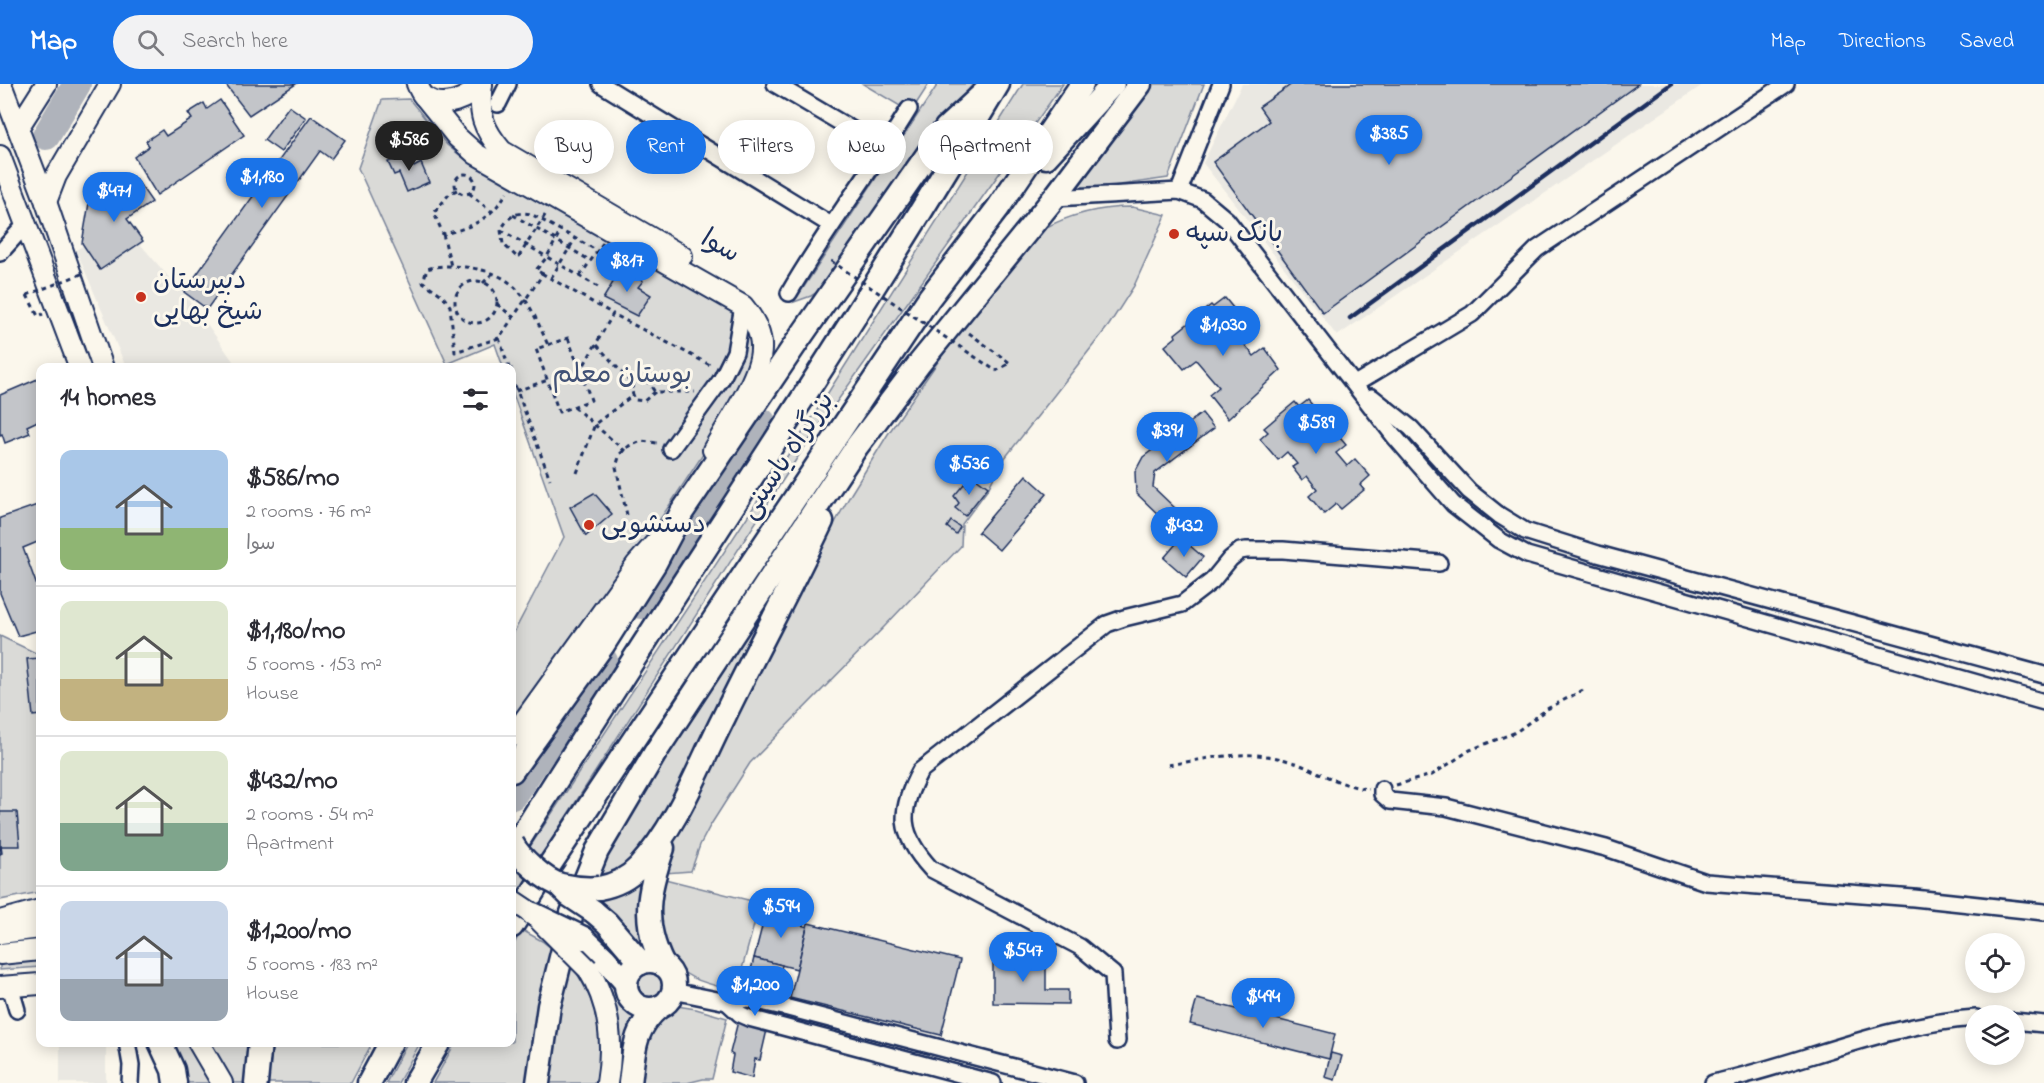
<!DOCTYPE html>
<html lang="en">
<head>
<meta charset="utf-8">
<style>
	:root { --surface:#fff; --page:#f2f2f3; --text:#2b2b33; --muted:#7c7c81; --line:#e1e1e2; --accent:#1a73e8 }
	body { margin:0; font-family:"Indie Flower","Playpen Sans Arabic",sans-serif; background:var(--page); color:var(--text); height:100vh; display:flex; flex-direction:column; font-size:22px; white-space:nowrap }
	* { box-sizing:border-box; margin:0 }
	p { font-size:20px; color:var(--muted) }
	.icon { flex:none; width:33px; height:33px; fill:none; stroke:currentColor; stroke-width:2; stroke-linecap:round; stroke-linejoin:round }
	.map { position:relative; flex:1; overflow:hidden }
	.side { position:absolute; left:36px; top:279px; width:480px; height:684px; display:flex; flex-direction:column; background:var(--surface); border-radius:12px; box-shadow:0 3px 15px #0003 }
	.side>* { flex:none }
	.top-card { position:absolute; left:534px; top:36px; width:570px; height:54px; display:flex; gap:12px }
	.controls { position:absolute; left:1965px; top:849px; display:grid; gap:12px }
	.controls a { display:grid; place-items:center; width:60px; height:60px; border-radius:50%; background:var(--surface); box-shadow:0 3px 15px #0003; font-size:30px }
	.price { position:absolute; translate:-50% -51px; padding:0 14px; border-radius:21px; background:var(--accent); color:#fff; font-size:20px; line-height:39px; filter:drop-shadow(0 2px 3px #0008) }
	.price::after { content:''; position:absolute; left:50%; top:36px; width:18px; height:14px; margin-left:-9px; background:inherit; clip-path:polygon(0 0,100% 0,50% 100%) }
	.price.on { background:#222; color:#fff }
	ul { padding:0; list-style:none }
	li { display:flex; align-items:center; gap:18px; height:150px; padding:0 24px }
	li+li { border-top:2px solid var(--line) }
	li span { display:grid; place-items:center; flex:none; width:168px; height:120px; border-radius:12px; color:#555 }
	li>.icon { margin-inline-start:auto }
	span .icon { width:72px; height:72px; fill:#fffc; stroke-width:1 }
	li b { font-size:26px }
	h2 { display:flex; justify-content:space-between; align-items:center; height:72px; padding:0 24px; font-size:26px }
	.pill { padding:0 21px; border-radius:27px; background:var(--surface); box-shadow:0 3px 15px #0003; font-size:21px; line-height:54px }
	.pill.on { background:var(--accent); color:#fff }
	header { display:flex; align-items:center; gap:36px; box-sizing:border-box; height:84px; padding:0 30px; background:var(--accent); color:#fff }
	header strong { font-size:28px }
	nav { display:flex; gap:33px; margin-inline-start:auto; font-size:21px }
	.search { width:420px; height:54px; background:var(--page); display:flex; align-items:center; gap:15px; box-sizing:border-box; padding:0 21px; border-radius:33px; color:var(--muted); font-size:22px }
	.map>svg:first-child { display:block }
</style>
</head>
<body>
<header>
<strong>Map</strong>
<div class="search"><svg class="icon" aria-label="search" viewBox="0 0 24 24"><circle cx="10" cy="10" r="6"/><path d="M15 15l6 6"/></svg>Search here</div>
<nav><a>Map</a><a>Directions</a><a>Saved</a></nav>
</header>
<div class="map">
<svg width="2044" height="999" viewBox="0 0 2044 999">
	<rect width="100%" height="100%" fill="#fbf7ec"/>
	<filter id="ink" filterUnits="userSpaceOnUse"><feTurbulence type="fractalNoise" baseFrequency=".0167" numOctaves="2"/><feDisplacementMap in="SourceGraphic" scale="12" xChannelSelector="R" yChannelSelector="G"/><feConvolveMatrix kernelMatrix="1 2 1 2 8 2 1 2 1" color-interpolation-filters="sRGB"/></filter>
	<g filter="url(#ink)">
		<g fill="#eae8e2">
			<path d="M1242,0H1704L1337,252L1203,79Z"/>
			<path d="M122,139L198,227L237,283H126L76,166Z"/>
			<rect x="60" y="959" width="46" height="40"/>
		</g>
		<g fill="#dadad7" stroke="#7a849a" stroke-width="1.5">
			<path d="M863,0H929L916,20L900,22Z"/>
			<path d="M938,0H973L921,66L830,200L811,212L794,218Z"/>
			<path d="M1023,0H1063L801,368L559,744L512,821V790L807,342Z"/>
			<path d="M1150,0H1204L1168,94L1065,109Z"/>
			<path d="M409,15L447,61L467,77L736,230L745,236L756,264L723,340L663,431L512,640V552L564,453L512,307V284L503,283L495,260L447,280L358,84L382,16Z"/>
			<path d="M1132,123L1166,131L1134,202L1109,241L1001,379L988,405L962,440L961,462L884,543L750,679L710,742L700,761L691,787L665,789L669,765L703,690L783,532L851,410L888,350L955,253L1041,146C1070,130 1098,123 1132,123Z"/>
			<path d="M823,426L640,778L595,800C618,742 655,690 689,638C734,568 779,497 823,426Z"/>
			<path d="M0,552L40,571V808L0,816Z"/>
			<path d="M645,784L653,868L637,871L581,812Z"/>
			<path d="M665,795L760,819L736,907C709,900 681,896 666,869C662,861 660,850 657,841C663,827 661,810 665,795Z"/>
			<path d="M522,846L542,857L556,868L530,999H433L455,959L512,958V863Z"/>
			<path d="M40,872V883L0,886V876Z"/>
			<path d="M568,877C597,914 605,952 596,999H545Z"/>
			<path d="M597,879L616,895C619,911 622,923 639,930L625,999H619C624,952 622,920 597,879Z"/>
			<circle cx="649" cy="899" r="15"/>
			<path d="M677,922L696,925L727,934L712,995H703L687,999H635L641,955L668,925Z"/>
			<path d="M168,959H186L213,999H180Z"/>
			<path d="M207,959H254L249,999H231Z"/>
			<path d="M267,959H372L351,999H263Z"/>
			<path d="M407,959H420L398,999H386Z"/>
		</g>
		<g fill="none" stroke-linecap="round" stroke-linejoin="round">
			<g stroke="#afb3bb" stroke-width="28">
				<path d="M46,52L77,0"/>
				<path d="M641,521L762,338"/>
				<path d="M512,712L604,577"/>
			</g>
		</g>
		<g fill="#c3c5c9" stroke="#1b2f5e" stroke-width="1.5">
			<path d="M225,0H296L249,31Z"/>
			<path d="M1292,0H1638L1323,229L1213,78L1269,37L1259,23Z"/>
			<path d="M220,16L244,51L157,111L134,73L149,62L146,57L162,46L166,52L192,35L188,29L204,19L207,25Z"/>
			<path d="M289,22L306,34L281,68L264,56Z"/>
			<path d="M311,32L345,56L331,75L320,67L207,225L184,208Z"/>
			<path d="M408,69L414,83L421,79L429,98L407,108L399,89L394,91L388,78Z"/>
			<path d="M125,93L129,100L136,95L152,118L127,135L143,157L100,186L82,159L89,119L109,106L113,111L121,105L117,99Z"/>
			<path d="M621,185L643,197L638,203L651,211L637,232L603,215Z"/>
			<path d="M1225,214L1242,235L1231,244L1254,272L1265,264L1281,286L1228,335L1209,311L1219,303L1196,276L1184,285L1165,262L1176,253L1175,250L1211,221L1213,223Z"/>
			<path d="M40,294V336L27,342L30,349L5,359L2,350L0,351V311Z"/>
			<path d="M1308,316L1346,361L1336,369L1347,382L1355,375L1370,392L1360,401L1364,406L1341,425L1336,420L1324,430L1309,412L1317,405L1307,392L1302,396L1292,383L1297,380L1287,368L1278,376L1260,355L1268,348L1264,344L1295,318L1299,323Z"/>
			<path d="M1202,329L1214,344L1155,389L1153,403L1175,424L1164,436L1136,409L1135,388L1143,373Z"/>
			<path d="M1026,391L1047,410L999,466L978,448Z"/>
			<path d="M976,394L988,403L965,432L955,424L959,419L954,412L964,400L968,403Z"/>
			<path d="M594,409L612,430L586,452L570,423Z"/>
			<path d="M40,420V457L23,464L40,510V546L18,552L0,509V434Z"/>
			<path d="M951,437L960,443L956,450L947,443Z"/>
			<path d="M1181,454L1203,473L1186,493L1164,474Z"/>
			<path d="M40,574V631L33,632L27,575Z"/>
			<path d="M0,728H17L20,762H1L2,769L0,770Z"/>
			<path d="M767,823L799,831L796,839L807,843L797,885L754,874Z"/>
			<path d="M808,839L960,876L941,951L790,914Z"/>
			<path d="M754,874L782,881L760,976L755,975L752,994L730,988L733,971L730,969Z"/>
			<path d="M993,874H1035V880H1046V906H1068V920L993,919Z"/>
			<path d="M1197,915L1335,950L1329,975L1190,940Z"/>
			<path d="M1331,969L1342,972L1335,996L1325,993Z"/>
		</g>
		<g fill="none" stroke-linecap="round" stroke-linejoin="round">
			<defs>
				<g id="minor">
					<path d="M601,0L831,141"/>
					<path d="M775,0L885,65"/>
					<path d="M498,20L508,0"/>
					<path d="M1179,107L1221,0"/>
					<path d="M1054,114L1179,107L1203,116L1227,136L1394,352L1453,420L1499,456L1527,471L2044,618"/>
					<path d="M0,169L26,140"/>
					<path d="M789,209C826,145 871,88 909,25"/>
					<path d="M1355,300L1472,230L1537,165L1786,0"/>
					<path d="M1372,313L1411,344L1469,407L1499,431L1525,447L1598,470L2044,591"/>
					<path d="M671,365L721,296L735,268L743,222"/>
					<path d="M1382,705V710L1390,717L1446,723L1606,764L1706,798L1914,814L2044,828"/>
					<path d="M10,902L17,926"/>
					<path d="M673,907L727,918L748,915L788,924L1075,999"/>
					<path d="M727,918L740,930L749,934L993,999"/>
					<path d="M2014,937L2044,940"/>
					<path d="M1117,957L1113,890L1080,863L931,785C899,750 898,728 920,687L1107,540L1124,534L1182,520L1212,497L1230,475L1240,467L1246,466H1283L1439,479"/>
					<path d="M127,958L131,981L130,999"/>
					<path d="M1713,999C1801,980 1884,940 1976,934"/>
				</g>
				<g id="major">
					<path d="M1,0L46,118L103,284"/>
					<path d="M417,0C419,4 421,10 425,13C443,27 469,14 482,0"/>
					<path d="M482,0C478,30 483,45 502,67L682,172"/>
					<path d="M424,12L457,53L476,70L743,222C753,234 762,248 761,265C761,292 727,341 713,366"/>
					<path d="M18,44L46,0"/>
					<path d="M0,72L80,284"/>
					<path d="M46,118L56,92L110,0"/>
					<path d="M512,653L636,481L667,446"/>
					<path d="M0,837L40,826"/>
					<path d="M0,849L40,844"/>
					<path d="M0,870L40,866"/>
					<path d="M588,885C610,920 614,958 607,999"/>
					<path d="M0,903L40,900"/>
					<path d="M198,958L222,999"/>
				</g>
				<g id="highway">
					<path d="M1046,73L1113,0"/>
					<path d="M512,687L603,561L655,479L682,428L799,255L946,44L986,7"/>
					<path d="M512,767C672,510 844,260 998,0"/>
					<path d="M599,804C615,801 628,795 639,783C678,741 698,684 724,633C756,567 791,503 822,437"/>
					<path d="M593,827L607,839L641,879"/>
					<path d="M512,842L549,782L929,214L998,124L1082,0"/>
					<path d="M583,854L605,875L626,899"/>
					<circle cx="650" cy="901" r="24"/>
					<path d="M663,881C641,837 648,807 663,764"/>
					<path d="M160,958L173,986L175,999"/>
					<path d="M256,999L260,958"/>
					<path d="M369,999L391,958"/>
					<path d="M415,999L439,958"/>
					<path d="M538,999L549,922L572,829L597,767L655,669L857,362L919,280L1054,114L1140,0"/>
					<path d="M630,999C634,968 633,945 659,923"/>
				</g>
			</defs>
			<use href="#minor" stroke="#1b2f5e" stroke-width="20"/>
			<use href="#major" stroke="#1b2f5e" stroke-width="24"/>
			<use href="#highway" stroke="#1b2f5e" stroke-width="27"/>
			<g stroke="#1b2f5e" stroke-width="3" stroke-dasharray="4.5 4.5" stroke-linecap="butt">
				<circle cx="465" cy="100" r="10"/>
				<path d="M457,106L450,109L434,129L443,150C472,144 492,134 507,108"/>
				<path d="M469,109L492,128"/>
				<path d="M513,131L591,177"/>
				<path d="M501,146L503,160L518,174L547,128"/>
				<path d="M443,150L451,182"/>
				<path d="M543,190L536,186L547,173L561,146"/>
				<path d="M580,192L603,159"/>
				<path d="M551,194L575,155"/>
				<circle cx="476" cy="218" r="21"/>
				<path d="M483,199L492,190"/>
				<path d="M598,203L501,146C508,133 515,127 531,130L598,167L601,185"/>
				<path d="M27,211L38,232L43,230"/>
				<path d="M497,220L513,233"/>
				<path d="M969,249L1010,279L996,287"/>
				<path d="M499,254L455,268L450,222L442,211L423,198L427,185C440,181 452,182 465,183C518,189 528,216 548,261"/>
				<path d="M568,254L591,316L559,328L536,265Z"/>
				<path d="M597,261L634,302"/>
				<path d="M509,284L499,254L543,190L613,230"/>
				<path d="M580,288L613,230L712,282"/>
				<path d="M512,293L550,395"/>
				<path d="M516,307L548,296"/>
				<path d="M655,308L644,317L635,316L631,305L636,297L648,298L655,308H695"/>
				<path d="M574,323L625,367"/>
				<path d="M577,389L595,340L633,311"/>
				<path d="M627,431L616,383L620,370L629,362L642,357L657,359"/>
				<path d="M1168,681C1213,674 1250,663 1295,679C1320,688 1343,703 1369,705"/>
				<path d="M1396,701L1432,691L1470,666L1516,648L1547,625L1585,605"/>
			</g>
			<use href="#minor" stroke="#fbf7ec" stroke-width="15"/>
			<use href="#major" stroke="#fbf7ec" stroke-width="20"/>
			<use href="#highway" stroke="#fbf7ec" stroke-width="22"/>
			<path stroke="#1b2f5e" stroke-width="4.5" d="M1350,234L1671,0"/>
			<defs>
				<path id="major-bridge" d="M512,816L533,830L588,885"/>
				<g id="highway-bridge">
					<path d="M512,759C519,773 545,797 561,801C574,804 587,805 599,804"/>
					<path d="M560,802L569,811L593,827"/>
					<path d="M533,830L583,854"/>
				</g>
			</defs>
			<use href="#major-bridge" stroke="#1b2f5e" stroke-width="24" stroke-linecap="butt"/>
			<use href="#highway-bridge" stroke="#1b2f5e" stroke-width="27" stroke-linecap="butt"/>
			<g stroke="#1b2f5e" stroke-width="3" stroke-dasharray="4.5 4.5" stroke-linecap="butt">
				<path d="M831,177L996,287"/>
				<path d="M27,211L84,189"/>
			</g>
			<use href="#major-bridge" stroke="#fbf7ec" stroke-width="20"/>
			<use href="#highway-bridge" stroke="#fbf7ec" stroke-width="22"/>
		</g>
	</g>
	<g fill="#c8321e" stroke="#fbf7ec" stroke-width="2">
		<circle cx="1174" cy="150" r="6"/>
		<circle cx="141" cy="213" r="6"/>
		<circle cx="589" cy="441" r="6"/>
	</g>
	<g text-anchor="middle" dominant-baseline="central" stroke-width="6" stroke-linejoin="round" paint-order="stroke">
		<g font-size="27" fill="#1b2f5e" stroke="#fbf7ec" text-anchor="start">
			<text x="1186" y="150">بانک سپه</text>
			<text x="153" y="197">دبیرستان<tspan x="153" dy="31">شیخ بهایی</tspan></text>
			<text x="601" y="441">دستشویی</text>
		</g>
		<g font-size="27" fill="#1b2f5e" stroke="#fbf7ec">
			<text transform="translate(720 163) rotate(30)">سوا</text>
			<text transform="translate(788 372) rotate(-56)">بزرگراه یاسینی</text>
		</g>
		<g font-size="27" fill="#415176" stroke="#fbf7ec">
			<text x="622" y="291">بوستان معلم</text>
		</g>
	</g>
</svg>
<div class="controls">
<a><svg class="icon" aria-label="locate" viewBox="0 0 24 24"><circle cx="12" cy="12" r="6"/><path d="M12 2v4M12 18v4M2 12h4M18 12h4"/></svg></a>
<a><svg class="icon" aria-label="layers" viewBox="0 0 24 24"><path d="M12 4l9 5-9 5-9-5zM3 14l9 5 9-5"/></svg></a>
</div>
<b class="price" style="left:1389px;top:82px">$385</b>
<b class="price on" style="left:409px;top:88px">$586</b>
<b class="price" style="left:262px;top:125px">$1,180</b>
<b class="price" style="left:114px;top:139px">$471</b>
<b class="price" style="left:627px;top:209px">$817</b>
<b class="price" style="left:1223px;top:273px">$1,030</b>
<b class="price" style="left:1316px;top:371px">$589</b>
<b class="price" style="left:1167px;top:379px">$391</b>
<b class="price" style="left:969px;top:412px">$536</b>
<b class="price" style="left:1184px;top:474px">$432</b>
<b class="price" style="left:781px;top:855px">$594</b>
<b class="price" style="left:1023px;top:899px">$547</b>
<b class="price" style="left:755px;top:933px">$1,200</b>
<b class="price" style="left:1263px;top:945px">$494</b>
<div class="top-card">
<a class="pill">Buy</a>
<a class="pill on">Rent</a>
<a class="pill">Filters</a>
<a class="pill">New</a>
<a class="pill">Apartment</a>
</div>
<section class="side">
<h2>14 homes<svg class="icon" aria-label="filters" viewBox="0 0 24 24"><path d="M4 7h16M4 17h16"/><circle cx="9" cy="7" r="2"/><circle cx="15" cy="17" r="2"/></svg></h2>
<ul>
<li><span style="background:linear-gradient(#a9c7e8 65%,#8fb573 0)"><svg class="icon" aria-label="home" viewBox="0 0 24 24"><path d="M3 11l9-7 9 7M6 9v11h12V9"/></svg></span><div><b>$586/mo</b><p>2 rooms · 76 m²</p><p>سوا</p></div></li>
<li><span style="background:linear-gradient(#dfe7d0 65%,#c2b280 0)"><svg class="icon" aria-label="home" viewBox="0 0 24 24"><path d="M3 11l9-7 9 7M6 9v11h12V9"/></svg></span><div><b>$1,180/mo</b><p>5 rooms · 153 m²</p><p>House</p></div></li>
<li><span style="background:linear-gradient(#dfe7d0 60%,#7fa58c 0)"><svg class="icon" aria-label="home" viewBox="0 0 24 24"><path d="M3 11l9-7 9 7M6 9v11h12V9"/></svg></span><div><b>$432/mo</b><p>2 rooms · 54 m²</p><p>Apartment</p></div></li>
<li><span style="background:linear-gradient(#c9d6e8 65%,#9aa5b1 0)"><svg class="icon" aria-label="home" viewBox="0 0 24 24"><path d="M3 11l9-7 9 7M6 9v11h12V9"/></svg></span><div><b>$1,200/mo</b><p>5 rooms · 183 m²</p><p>House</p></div></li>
</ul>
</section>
</div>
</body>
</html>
